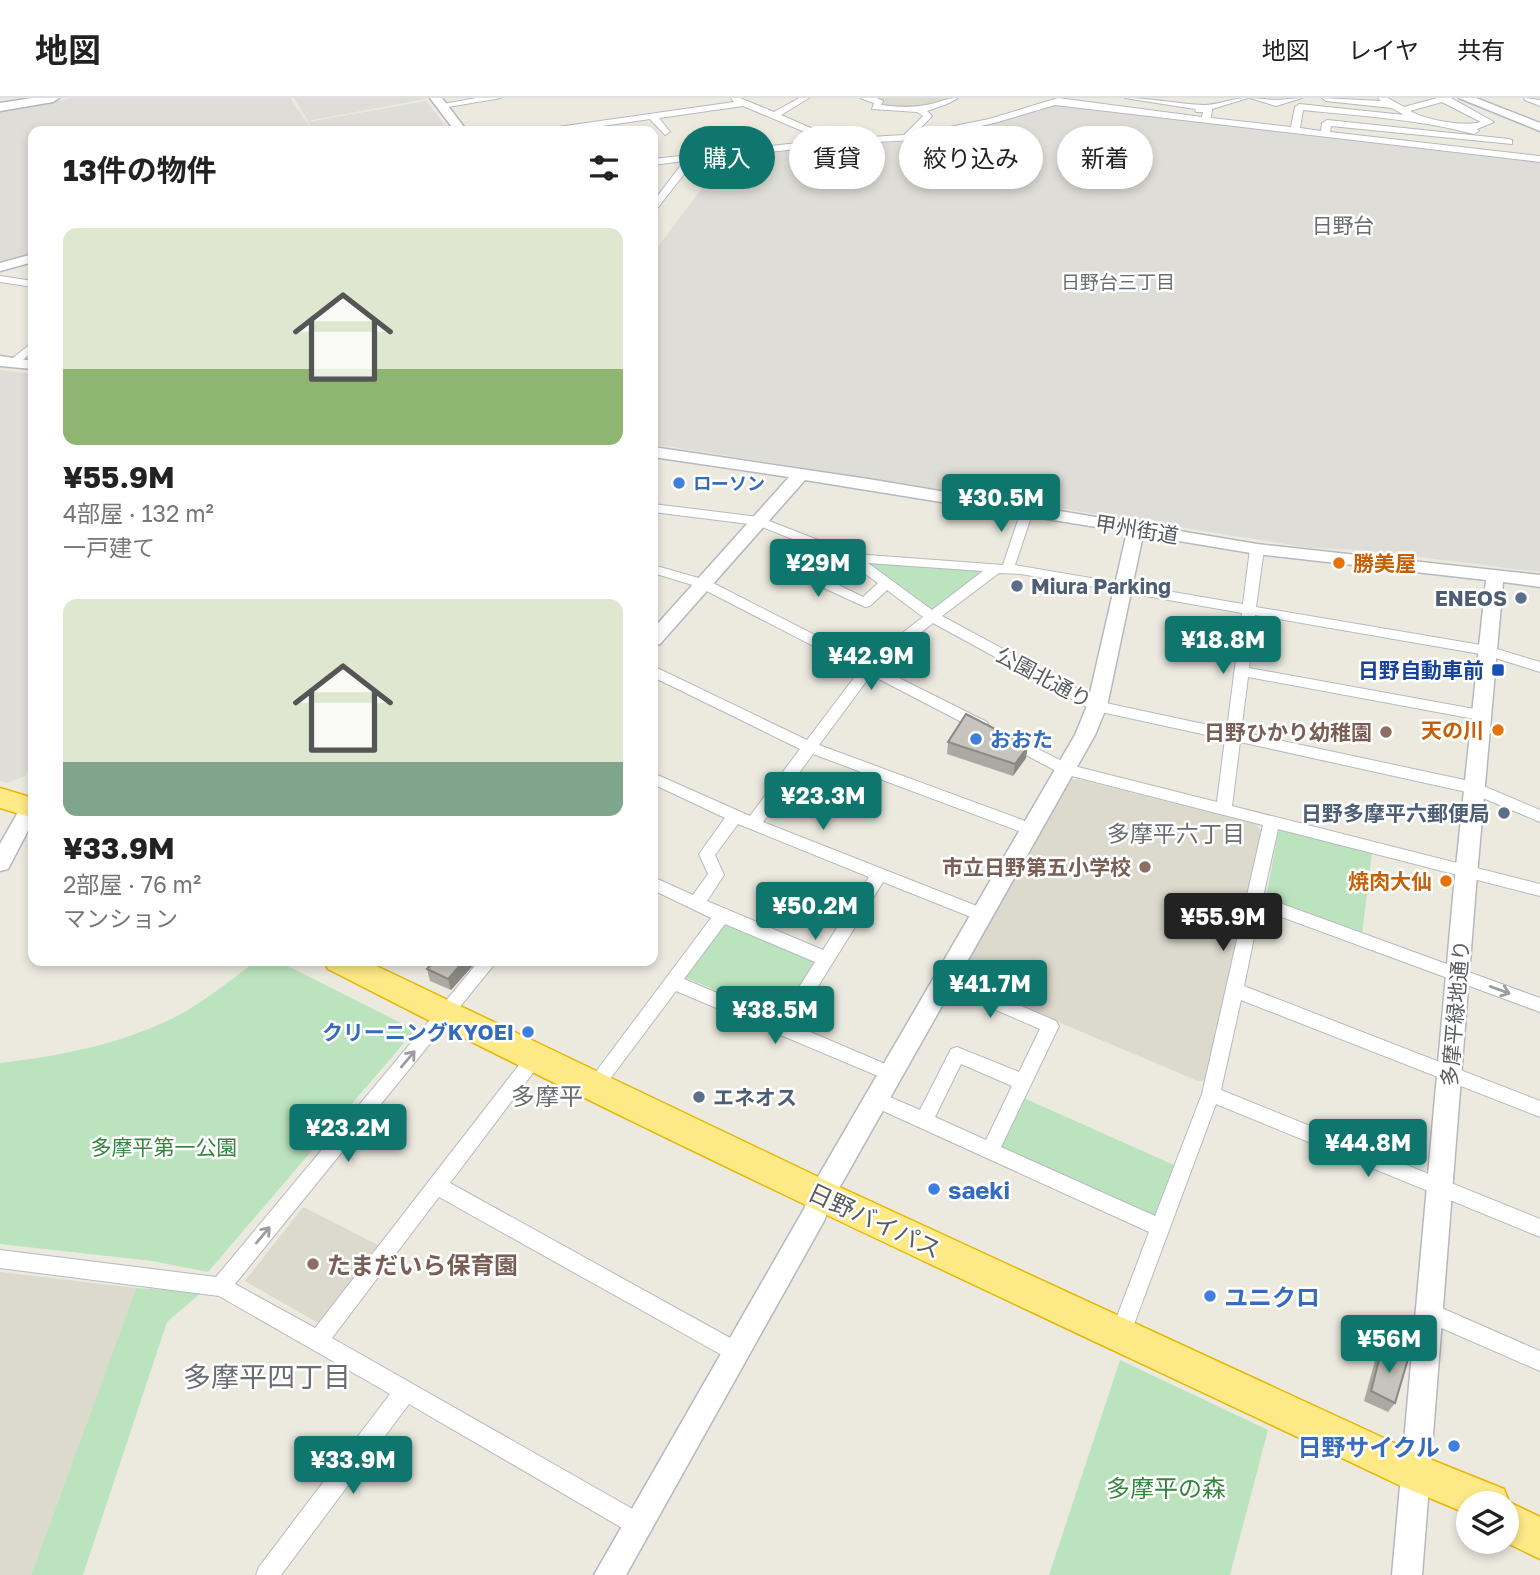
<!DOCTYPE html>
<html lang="ja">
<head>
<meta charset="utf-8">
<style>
	:root { --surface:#fff; --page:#f2f2f2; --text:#222; --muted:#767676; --line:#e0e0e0; --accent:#0f766e }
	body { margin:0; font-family:"Golos Text","Noto Sans JP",sans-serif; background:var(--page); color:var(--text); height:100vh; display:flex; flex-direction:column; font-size:26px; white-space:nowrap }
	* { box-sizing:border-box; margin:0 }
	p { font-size:23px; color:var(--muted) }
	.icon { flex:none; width:38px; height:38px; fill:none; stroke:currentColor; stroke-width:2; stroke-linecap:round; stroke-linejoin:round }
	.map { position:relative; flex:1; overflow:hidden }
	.panel { position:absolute; left:28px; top:28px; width:630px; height:840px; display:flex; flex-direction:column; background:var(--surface); border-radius:14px; box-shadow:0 4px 10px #0003 }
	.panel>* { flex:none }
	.hud { position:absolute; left:679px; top:28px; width:665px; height:63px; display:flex; gap:14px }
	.tools { position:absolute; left:1456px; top:1393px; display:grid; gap:14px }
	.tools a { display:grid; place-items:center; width:63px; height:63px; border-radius:50%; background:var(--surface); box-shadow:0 4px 10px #0003; font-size:35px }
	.price { position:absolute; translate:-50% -60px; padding:0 16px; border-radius:7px; background:var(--accent); color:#fff; font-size:23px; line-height:46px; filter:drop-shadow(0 2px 4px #0008) }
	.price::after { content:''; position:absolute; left:50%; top:42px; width:21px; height:16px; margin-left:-10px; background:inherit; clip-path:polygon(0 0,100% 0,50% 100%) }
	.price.active { background:#222; color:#fff }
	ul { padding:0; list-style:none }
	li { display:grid; align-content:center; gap:14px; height:371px; padding:0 35px }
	li span { display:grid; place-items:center; height:217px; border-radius:14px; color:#555 }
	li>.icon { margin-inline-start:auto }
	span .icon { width:126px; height:126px; fill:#fffc; stroke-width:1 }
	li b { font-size:30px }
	h2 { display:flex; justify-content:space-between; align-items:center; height:84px; padding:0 35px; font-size:30px }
	.pill { padding:0 24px; border-radius:32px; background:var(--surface); box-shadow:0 4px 10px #0003; font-size:24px; line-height:63px }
	.pill.active { background:var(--accent); color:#fff }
	header { display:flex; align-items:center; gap:42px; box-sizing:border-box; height:98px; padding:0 35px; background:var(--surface); border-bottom:2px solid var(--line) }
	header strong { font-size:33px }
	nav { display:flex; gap:38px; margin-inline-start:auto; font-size:24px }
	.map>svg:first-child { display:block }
</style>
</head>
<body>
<header>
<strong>地図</strong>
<nav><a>地図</a><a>レイヤ</a><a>共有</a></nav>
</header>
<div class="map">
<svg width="1540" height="1477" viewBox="0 0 1540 1477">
	<rect width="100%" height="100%" fill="#eceadf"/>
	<g fill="#dfddd7">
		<path d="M74,0H290L313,33H33V157L0,166V13Z"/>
		<path d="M294,0H424L425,1L308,23Z"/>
		<path d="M426,3L450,33H314L308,24Z"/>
		<path d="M1057,6L1540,63V474L1362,452L1311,450L653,346V155L725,60L841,46L919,44Z"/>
		<path d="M0,272L33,276V664L25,678L7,685L0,683Z"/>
	</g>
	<g fill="#dcd9cd">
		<path d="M871,0H948L940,5L913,12L879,8L883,2Z"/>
		<path d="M1077,681L1256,726L1262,734L1208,982L1198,983L954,880L1068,683Z"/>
		<path d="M303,1109L380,1148L320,1226L245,1183Z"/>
		<path d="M0,1174L136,1190L31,1477H0Z"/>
	</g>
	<g fill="#bbe4be">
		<path d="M863,463L983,472L932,512Z"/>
		<path d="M1279,730L1372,755L1362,837L1265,805Z"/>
		<path d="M724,825L815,864L778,919L684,879Z"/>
		<path d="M256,863H278L415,932L208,1174L152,1163L0,1146V965C58,958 113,948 167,923C198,909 228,884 256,863Z"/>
		<path d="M1017,997L1183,1071L1161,1130L990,1053Z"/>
		<path d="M136,1190L202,1194L167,1224L83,1477H31Z"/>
		<path d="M1120,1262L1268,1332L1230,1477H1049Z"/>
	</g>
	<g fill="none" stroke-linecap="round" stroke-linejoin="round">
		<defs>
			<g id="street">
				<path d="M476,0H501L442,10L438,7Z"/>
				<path d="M731,0H740L774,14L799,0H809L781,17L836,41L904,37L923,18L917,14L872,11L874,5L860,0H877L883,3L881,7C896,9 911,10 926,7C938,5 946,0 958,0L947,6L927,13L932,18L915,36L989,21L1058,0L1202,19L1203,14H1196L1195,11L1125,0C1151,0 1177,6 1204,7C1218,7 1233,0 1248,0L1212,11L1211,20L1291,29L1295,9L1299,6L1404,17L1392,10L1326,3L1322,0L1381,3L1378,0H1388L1404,9L1437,0H1451L1494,24L1477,31L1479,33L1474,36C1418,21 1361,18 1303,12L1300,30L1321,33L1322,25L1327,22L1509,41L1512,42V46L1331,28L1330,34L1540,58V64L1055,7L994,25L919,42L851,45L695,62L656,112L653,113V104L684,63L653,67V61L824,42L743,8L659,20L670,34L665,37L650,21L568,33H546L551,30L734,4ZM1442,4L1481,24C1464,29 1426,22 1410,13Z"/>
				<path d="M1250,0L1276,2L1302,0L1276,8Z"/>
				<path d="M1524,0L1540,2V8L1525,2Z"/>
				<path d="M0,178L33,183V189L0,184Z"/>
				<path d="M33,244V253L17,267H9V263Z"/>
				<path d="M653,406L759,419L854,456L1003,467L1021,413L1027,409L1033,413L1015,467L1243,506L1250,451L1257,447L1264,451L1256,509L1487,548L1540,564V574L1486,557L1255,517L1249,570L1480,612L1487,617L1480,622L1248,579L1241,634L1474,684L1540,712V724L1471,695L1240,644L1232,708L1540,786V798L1278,731L1263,799L1540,900V914L1260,811L1244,888L1540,1003V1019L1241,902L1221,992L1540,1121V1139L1216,1006L1130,1237L1127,1244L1120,1247L1113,1244L1110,1237L1149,1134L870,1007L867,1001L870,995L876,993L920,1012L951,951L957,949L1019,974L1040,931L938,887L935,882L938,877L944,875L950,877L1056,923L1059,928L1001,1049L1155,1118L1202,996L1263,727L1060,675L1003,645L1001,641L1008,636L1070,667L1217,704L1225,641L1092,612L933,525L877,569L987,624L989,628L987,632H977L871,577L819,647L1036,727L1038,731L1036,735H1024L813,656L763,724L987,812L989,817L987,822L981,823L883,784L794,927L897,971L900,976L897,981L891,984L885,981L676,893L601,993L595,996L589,993L586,988L589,983L711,820L653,792V779L693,797L708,776L699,756L725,720L653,686V675L750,718L800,651L653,579V568L807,642L860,572L699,489L653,475V467L709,483L866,563L923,519L887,492L870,508L865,509L798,478V472L820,452L757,427L653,414ZM831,456L847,463L878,485L863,499L812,474ZM868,465L983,473L932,512ZM999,475L1021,476L1242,515L1227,631L1101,604L942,518ZM738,726L869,779L823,852L707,803L724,777L715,757ZM725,826L815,864L779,921L684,881ZM961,966L1012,988L986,1042L935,1019Z"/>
				<path d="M479,863H497L235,1186L315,1230L529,954L535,952L541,954L544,959L541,964L450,1085L743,1247L746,1254L743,1261L736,1264L729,1261L439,1099L332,1240L645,1418L648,1426L645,1434L637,1437L629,1434L409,1306L281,1477H256L259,1469L390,1296L219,1198L0,1170V1152L216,1179Z"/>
				<path d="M1428,1204L1540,1253V1273L1421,1221L1418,1214L1421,1207Z"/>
			</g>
			<g id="secondary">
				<path d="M32,0H59L53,4L0,13V5Z"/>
				<path d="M430,0H442L467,33H455Z"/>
				<path d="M1459,0H1476L1540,25V33Z"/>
				<path d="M33,156V164L0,173V165Z"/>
				<path d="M0,258L33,263V271L0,268Z"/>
				<path d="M653,349L868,381L1257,446L1540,477V489L1503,484L1476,788L1422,1477H1392L1454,788L1486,482L1257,456L1143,437L1107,608L1095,637L833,1101L824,1123L626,1477H594L804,1111L812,1089L1075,637L1087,608L1127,434L805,382L660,546L653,548V531L789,379L653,359Z"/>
				<path d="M33,698V723L8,771L0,773V746L26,700Z"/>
			</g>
			<g id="highway">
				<path d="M0,690L33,700V720L0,710Z"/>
				<path d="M324,863H366L833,1086L1427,1360L1504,1391L1509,1404L1540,1419V1461L1505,1444L1507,1405H1468V1416L1401,1388C1043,1218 681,1053 328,871Z"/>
			</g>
		</defs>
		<use href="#street" stroke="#b7b9be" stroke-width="2"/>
		<use href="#secondary" stroke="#b5b8be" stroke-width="3"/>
		<use href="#highway" stroke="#eab500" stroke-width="3"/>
		<use href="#street" fill="#fff" fill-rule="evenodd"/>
		<use href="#secondary" fill="#fff" fill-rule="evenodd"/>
		<use href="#highway" fill="#fde985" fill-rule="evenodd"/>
	</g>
	<g fill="#aaa9a2">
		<path d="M948,644L1026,660L1013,678L947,656Z"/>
		<path d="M477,863L451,892L430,883L427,871Z"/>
		<path d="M1382,1250L1395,1305L1388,1314L1364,1303L1376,1259Z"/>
	</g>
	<g fill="#8b8984">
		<path d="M1028,648L1026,660L1013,678L1015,666Z"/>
		<path d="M464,863H477L451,892L448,881Z"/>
	</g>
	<g fill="#c6c4bc" stroke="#8b8984" stroke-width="2">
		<path d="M966,616L1028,648L1015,666L948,644Z"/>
		<path d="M434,863H464L448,881L427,871Z"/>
		<path d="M1382,1250L1408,1261L1395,1305L1371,1293Z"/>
	</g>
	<defs><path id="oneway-shaft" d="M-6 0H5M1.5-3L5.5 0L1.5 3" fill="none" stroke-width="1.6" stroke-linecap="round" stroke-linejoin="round" transform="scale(1.75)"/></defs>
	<g stroke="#9b9da0">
		<use href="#oneway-shaft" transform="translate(1500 892) rotate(20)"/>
		<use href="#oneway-shaft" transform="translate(408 961) rotate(-50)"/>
		<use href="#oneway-shaft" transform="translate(263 1137) rotate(-50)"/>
	</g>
	<g fill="#3f7fe0" stroke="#fff" stroke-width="2.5">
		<circle cx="679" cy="385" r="7"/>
		<circle cx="976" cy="641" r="7"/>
		<circle cx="528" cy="934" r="7"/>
		<circle cx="934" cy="1091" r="7"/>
		<circle cx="1210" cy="1198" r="7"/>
		<circle cx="1454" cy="1348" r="7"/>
	</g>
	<g fill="#e8710a" stroke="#fff" stroke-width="2.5">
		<circle cx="1339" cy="465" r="7"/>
		<circle cx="1498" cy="632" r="7"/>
		<circle cx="1446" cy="783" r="7"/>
	</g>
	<g fill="#5c6f8a" stroke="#fff" stroke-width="2.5">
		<circle cx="1017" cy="488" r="7"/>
		<circle cx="1521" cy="500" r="7"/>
		<circle cx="1504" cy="715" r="7"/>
		<circle cx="699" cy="999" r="7"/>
	</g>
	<rect fill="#1a4fb4" stroke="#fff" stroke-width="2.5" x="1491" y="565" width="14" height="14" rx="3.5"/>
	<g fill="#8d6e63" stroke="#fff" stroke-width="2.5">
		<circle cx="1386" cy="634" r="7"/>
		<circle cx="1145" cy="769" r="7"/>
		<circle cx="313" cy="1166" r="7"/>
	</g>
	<g text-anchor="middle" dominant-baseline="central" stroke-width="5" stroke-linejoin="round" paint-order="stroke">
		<g font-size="18" font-weight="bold" fill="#366cbe" stroke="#fff" text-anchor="start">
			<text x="693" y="385">ローソン</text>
		</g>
		<g font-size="19" fill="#696d72" stroke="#fff">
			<text x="1118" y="183">日野台三丁目</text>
		</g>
		<g font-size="21" fill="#696d72" stroke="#fff">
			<text x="1343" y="127">日野台</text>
		</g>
		<g font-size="21" fill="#585b60" stroke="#fff">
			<text transform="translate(1137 431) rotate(9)">甲州街道</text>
			<text transform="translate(1044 579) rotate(28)">公園北通り</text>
			<text transform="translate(1455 915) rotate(-85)">多摩平緑地通り</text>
		</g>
		<g font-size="21" font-weight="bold" fill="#c56008" stroke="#fff" text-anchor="end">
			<text x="1353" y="465" text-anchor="start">勝美屋</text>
			<text x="1484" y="632">天の川</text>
			<text x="1432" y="783">焼肉大仙</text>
		</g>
		<g font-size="21" font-weight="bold" fill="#4e5e75" stroke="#fff" text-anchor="start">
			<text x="1031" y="488">Miura Parking</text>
			<text x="1507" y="500" text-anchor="end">ENEOS</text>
			<text x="1490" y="715" text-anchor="end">日野多摩平六郵便局</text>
			<text x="713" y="999">エネオス</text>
		</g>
		<g font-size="21" font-weight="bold" fill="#164399" stroke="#fff" text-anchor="end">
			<text x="1484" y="572">日野自動車前</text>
		</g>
		<g font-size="21" font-weight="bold" fill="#785e54" stroke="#fff" text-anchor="end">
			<text x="1372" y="634">日野ひかり幼稚園</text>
			<text x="1131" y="769">市立日野第五小学校</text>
		</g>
		<g font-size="21" font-weight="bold" fill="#366cbe" stroke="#fff" text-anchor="start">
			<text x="990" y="641">おおた</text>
			<text x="514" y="934" text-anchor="end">クリーニングKYOEI</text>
		</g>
		<g font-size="21" fill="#34843e" stroke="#fff">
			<text x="164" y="1049">多摩平第一公園</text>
		</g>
		<g font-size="23" fill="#696d72" stroke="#fff">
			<text x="1176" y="735">多摩平六丁目</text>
		</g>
		<g font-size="24" fill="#696d72" stroke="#fff">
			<text x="547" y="997">多摩平</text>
		</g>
		<g font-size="24" font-weight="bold" fill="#366cbe" stroke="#fff" text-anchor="start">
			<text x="948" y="1091">saeki</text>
			<text x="1224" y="1198">ユニクロ</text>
			<text x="1440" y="1348" text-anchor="end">日野サイクル</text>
		</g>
		<g font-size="24" fill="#585b60" stroke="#fff">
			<text transform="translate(875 1122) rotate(25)">日野バイパス</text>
		</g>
		<g font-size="24" font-weight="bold" fill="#785e54" stroke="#fff" text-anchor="start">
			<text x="327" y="1166">たまだいら保育園</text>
		</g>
		<g font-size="24" fill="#34843e" stroke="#fff">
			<text x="1166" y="1389">多摩平の森</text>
		</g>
		<g font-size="28" fill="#696d72" stroke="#fff">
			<text x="267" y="1278">多摩平四丁目</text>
		</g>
	</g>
</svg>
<div class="tools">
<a><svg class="icon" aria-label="layers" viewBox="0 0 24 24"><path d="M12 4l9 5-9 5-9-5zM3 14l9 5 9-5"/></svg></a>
</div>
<b class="price" style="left:1001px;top:436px">¥30.5M</b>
<b class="price" style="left:818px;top:501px">¥29M</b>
<b class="price" style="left:1223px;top:578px">¥18.8M</b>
<b class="price" style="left:871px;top:594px">¥42.9M</b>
<b class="price" style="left:823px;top:734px">¥23.3M</b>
<b class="price" style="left:815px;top:844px">¥50.2M</b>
<b class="price active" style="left:1223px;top:855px">¥55.9M</b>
<b class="price" style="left:990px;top:922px">¥41.7M</b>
<b class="price" style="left:775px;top:948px">¥38.5M</b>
<b class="price" style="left:348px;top:1066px">¥23.2M</b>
<b class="price" style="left:1368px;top:1081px">¥44.8M</b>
<b class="price" style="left:1389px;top:1277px">¥56M</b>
<b class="price" style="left:353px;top:1398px">¥33.9M</b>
<div class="hud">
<a class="pill active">購入</a>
<a class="pill">賃貸</a>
<a class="pill">絞り込み</a>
<a class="pill">新着</a>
</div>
<section class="panel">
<h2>13件の物件<svg class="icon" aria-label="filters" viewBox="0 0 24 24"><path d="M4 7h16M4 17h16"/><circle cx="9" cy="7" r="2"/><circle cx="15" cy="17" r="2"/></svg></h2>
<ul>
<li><span style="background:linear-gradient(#dfe7d0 65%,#8fb573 0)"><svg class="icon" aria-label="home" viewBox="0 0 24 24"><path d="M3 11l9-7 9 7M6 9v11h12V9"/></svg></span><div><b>¥55.9M</b><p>4部屋 · 132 m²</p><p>一戸建て</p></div></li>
<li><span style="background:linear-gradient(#dfe7d0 75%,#7fa58c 0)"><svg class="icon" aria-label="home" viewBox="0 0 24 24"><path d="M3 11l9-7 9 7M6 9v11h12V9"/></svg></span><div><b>¥33.9M</b><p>2部屋 · 76 m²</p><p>マンション</p></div></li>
</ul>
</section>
</div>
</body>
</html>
